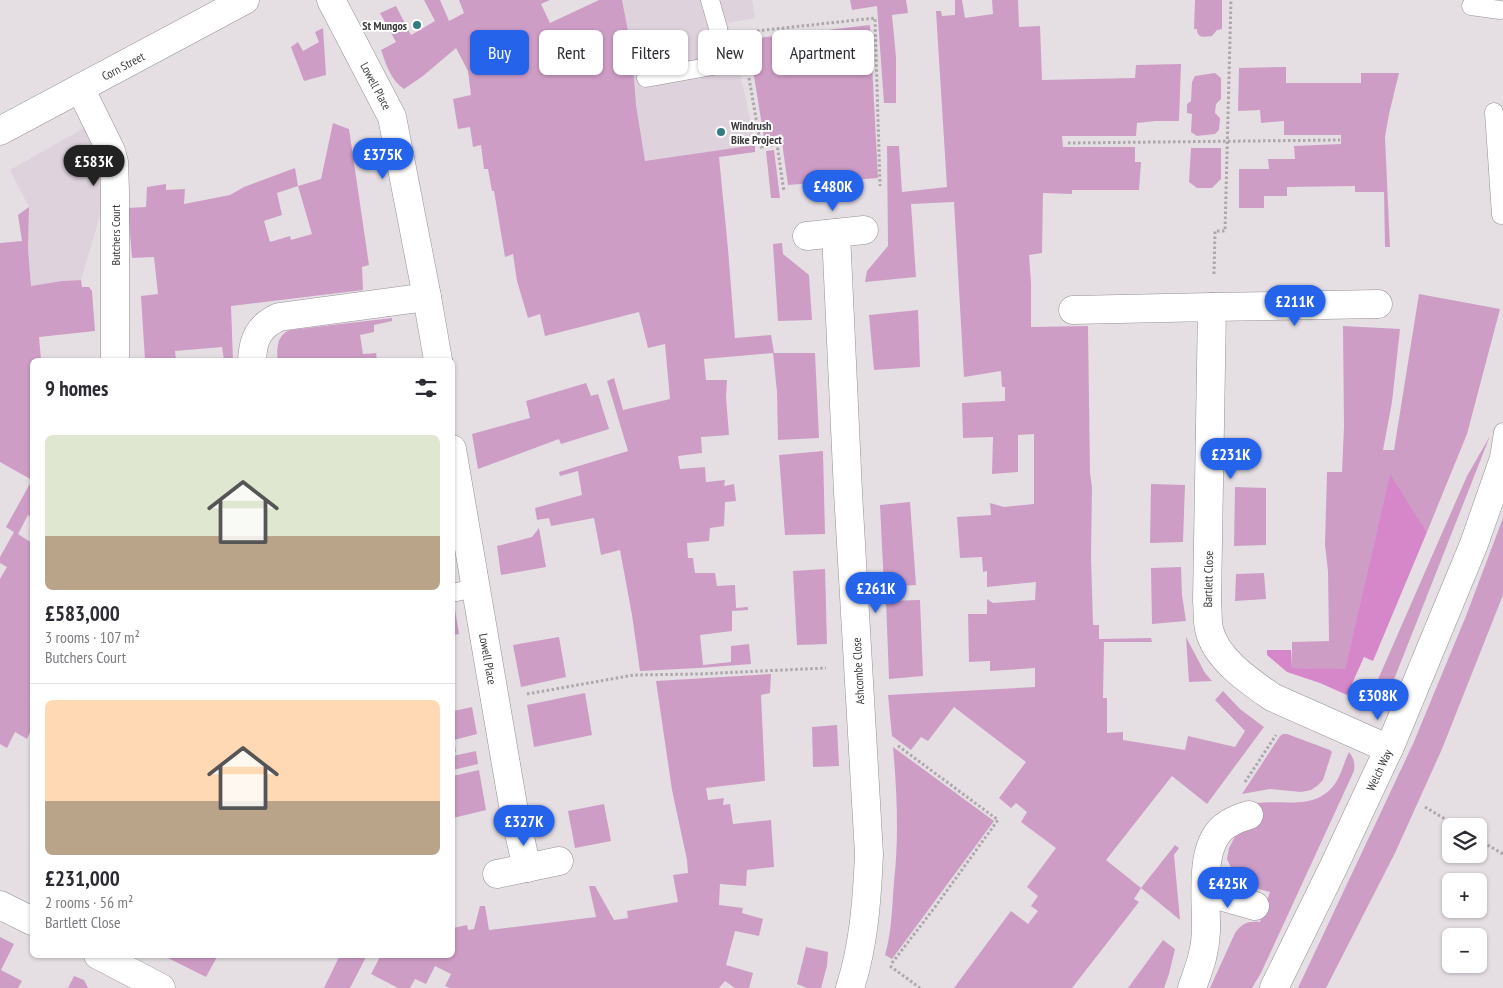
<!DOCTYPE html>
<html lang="en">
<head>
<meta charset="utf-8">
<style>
	:root { --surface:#fff; --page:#f7f7f7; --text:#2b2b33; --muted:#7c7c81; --line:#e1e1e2; --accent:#2563eb }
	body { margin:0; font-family:"PT Sans Narrow",sans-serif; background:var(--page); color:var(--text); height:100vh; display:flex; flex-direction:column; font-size:19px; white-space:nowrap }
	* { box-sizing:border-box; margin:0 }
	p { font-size:16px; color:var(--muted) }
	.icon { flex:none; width:28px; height:28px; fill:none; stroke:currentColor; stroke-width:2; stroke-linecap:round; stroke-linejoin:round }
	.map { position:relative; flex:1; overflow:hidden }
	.panel { position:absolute; left:30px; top:358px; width:425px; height:600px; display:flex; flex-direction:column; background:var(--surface); border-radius:8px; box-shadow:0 1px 4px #0004 }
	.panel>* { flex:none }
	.top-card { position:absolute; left:470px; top:30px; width:475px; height:45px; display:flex; gap:10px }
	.fabs { position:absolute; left:1442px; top:818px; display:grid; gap:10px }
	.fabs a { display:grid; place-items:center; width:45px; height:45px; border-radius:8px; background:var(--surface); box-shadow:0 1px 4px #0004; font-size:25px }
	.price { position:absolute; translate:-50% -42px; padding:0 11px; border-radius:18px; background:var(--accent); color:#fff; font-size:16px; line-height:32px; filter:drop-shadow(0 1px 2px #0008) }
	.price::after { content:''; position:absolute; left:50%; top:30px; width:15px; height:11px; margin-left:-8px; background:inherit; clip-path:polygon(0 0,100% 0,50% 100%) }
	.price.active { background:#222; color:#fff }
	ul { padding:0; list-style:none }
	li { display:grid; align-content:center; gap:10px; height:265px; padding:0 15px }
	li+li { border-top:1px solid var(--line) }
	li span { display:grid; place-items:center; height:155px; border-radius:8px; color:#555 }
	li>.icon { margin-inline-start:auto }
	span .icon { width:90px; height:90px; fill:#fffc; stroke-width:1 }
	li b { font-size:21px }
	h2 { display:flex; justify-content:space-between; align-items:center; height:60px; padding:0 15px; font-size:21px }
	.pill { padding:0 18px; border-radius:8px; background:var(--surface); box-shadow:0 1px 4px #0004; font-size:18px; line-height:45px }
	.pill.active { background:var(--accent); color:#fff }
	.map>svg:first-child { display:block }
</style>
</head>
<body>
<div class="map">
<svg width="1503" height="988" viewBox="0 0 1503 988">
	<rect width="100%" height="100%" fill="#e5dfe4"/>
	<g fill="#ded2dc">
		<path d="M622,0H752L755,18L728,23L744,90L755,145L645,162L636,105L632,51Z"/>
		<path d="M86,127L104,163L103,206L81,280L62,281L31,287L28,249L29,207L10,170Z"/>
	</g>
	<g fill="#ce9dc6" fill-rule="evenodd">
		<path d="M424,0H440L449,21L464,13L459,0H550L541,4L550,23L599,0H622L632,51L636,105L645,161L755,145V152L719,157L728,249L735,338L771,335L774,353H815L819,438L778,440L777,392L773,353L704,359L706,380H727L726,397L729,435L701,437L702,453L678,456L680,469L705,467L706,482L725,480L724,486L734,484L736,501L725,502L724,526L710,528L709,541L687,543L688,558H693L695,573H715L717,586L735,585L736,608L748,607V610L732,611V631L700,635L703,665L731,662V646L749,644L751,664L699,668L640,671L632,615L620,550L601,555L594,518L551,526L549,518L537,520L535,508L582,495L578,471L560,476L559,472L628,451L607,381L614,378L623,410L670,399L665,344L648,348L639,312L545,336L540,314L528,318L517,281L513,254L505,257L494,191H492L488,169H484L481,145L473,147L470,127L458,129L453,99L471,95L468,71L456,48L423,76L404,89C391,81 386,64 381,50L396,42L380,13L396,6L411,35L435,21Z"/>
		<path d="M850,0H906L908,13L892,15L896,57V103H884L877,6L852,10Z"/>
		<path d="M955,0H962L965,18L993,14L992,0H1018L1019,27L1040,26L1042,80L1135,78L1136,65L1181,64L1179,121H1156L1137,123L1136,136H1062L1063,147H1135V162H1141L1139,190H1072V194L1043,193L1042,253L1029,255L1031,283V327L1088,326L1090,473L1092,487L1091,556L1093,625H1099V639L1151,638L1152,642H1104L1103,698H1107V733L1123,732V740L1185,750L1188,736L1235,747L1245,731L1215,700L1223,691L1240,709L1264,727L1207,804L1172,776L1106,860L1141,888L1175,845L1179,848L1174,855L1180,920L1141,888L1134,899L1139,902L1072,988H954L1011,911L1028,924L1038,911L1031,906L1038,896L1027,887L1056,848L1021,822L1027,812L1016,803L1011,808L999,798L1026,762L954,707L928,741L921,737L911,750L892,736L888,695L1035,687V668L990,671V661L969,662L968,614H987V599L993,603L1035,600L1036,582L987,587V571L983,572L982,557L960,558L957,517L991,515L990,503L1004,507L1034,504V434L1018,435V472L992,474L993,437L963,438L962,403L1005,401V387H1002L1001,371L964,377L954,202L911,204L916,277L865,282L867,271L888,246L887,146H899L902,192L947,187L936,11H941L942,16L955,15Z"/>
		<path d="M1195,0H1222V29L1217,30L1212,36C1205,37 1197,39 1197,29H1194Z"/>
		<path d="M870,25L878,178L788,185L781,135L764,138L748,39Z"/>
		<path d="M323,28L326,75L304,81L291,47L298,42L303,51L319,42L315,32Z"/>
		<path d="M1286,67V83H1361V73H1399L1389,114L1385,137L1390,247H1385L1384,192H1355V186L1287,187V196H1264V208H1239V169H1269L1268,159H1295L1294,146L1341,144V135H1284V121L1261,123L1260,110L1238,111L1239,68Z"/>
		<path d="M1215,73L1221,78V99L1216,104L1215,113L1220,118L1219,130L1215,134L1197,136L1191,132L1192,114L1187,113V104L1191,101L1192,82L1195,76Z"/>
		<path d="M333,123L349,129L369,265L362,267L363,290L231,306L233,360H224L222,347L175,351L176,360H145L141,296L158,294L154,257L132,258L128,208L146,207L147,187L166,184V190L185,189L184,204L230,195L244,187L295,168L298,186L321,179ZM298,186L312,234L291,240L290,236L270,242L264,221L282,215L277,193Z"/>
		<path d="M1191,148H1221V179L1212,188H1197L1189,182Z"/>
		<path d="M774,150L780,198H771L766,151Z"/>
		<path d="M29,207L28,249L31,286L62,281L81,280L82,287H89L92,291L95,331L39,337L41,360H32V518L28,515L18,534L32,543V728L27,739L15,732L7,748L0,744V579L7,567L0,563V557L14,532L6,527L32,480L0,462V243L22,241L18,215Z"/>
		<path d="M782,243L783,254L809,275L812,320L778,321L773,244Z"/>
		<path d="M1419,294L1500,309L1467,434L1427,532L1390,475L1345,670L1292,668V642L1329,641L1328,571L1325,545L1327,472H1342L1344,427L1343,326L1400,329L1392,402L1383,450H1394Z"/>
		<path d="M918,310L920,367L874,370L869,315Z"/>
		<path d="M392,318V321L374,325V332L360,335L363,354L376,353L377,360H278C276,348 278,334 290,330Z"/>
		<path d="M586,383L591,396L598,394L609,429L561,444L559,439L478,469L472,434L530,418L526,401Z"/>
		<path d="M1490,436L1395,677C1389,690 1384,698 1369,700L1467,476Z"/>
		<path d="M823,451L825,534L785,535L779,455Z"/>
		<path d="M1151,484L1185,485L1183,542L1150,543Z"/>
		<path d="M1235,487L1266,488V545L1234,546Z"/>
		<path d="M910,502L916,585L884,587L880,505Z"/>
		<path d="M1503,518V595L1442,749L1395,853L1326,988H1298L1413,744L1466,616Z"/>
		<path d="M539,528L546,567L501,575L497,546L532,537Z"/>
		<path d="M1181,567L1182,595L1186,621L1152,624L1151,568Z"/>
		<path d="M825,569L827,644L797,645L793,571Z"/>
		<path d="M1264,573L1266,599L1235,601L1236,574Z"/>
		<path d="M920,600L923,676L889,679L886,601Z"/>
		<path d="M453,604H454L459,634L453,635Z"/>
		<path d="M559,637L566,677L521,687L513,645Z"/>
		<path d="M1186,637L1205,673L1212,681L1189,682Z"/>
		<path d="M771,674L770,693L761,695L765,781L706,788L708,800L724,798L723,805L730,804L733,824L771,820L774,867L747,870L746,886L720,884L719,905L743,908L742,913L763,919L759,936L735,931L726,965L753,973L749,988H735L725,981L719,988H450L445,986L451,974L435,966L426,984L415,979L410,988H398L371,974L380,957L377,955H452L453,928L467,925L468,930L474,929L480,906H485L489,930L596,917L589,886H595L614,920L628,918L627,911L678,902L673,875L688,873L687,860L672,790L656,681Z"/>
		<path d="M585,693L592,735L534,747L527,705Z"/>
		<path d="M472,707L477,734L454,740L456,752L453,753V711Z"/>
		<path d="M837,725L839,766L813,767L812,727Z"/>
		<path d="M1283,734H1287L1330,750L1332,752L1323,780L1317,786L1311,790L1301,792L1270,789L1242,794L1280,736Z"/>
		<path d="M893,747L994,821L892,959L885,955C892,931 892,906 894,882C899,837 897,792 893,747Z"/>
		<path d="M476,751L478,764L453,770V756Z"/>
		<path d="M1349,752C1354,758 1355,763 1354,771L1261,973L1252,988H1210L1235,933C1242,923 1248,921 1260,922L1270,892L1255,888L1242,882L1235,876L1227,859L1229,848L1239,829L1258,822L1257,803C1284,800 1315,810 1334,785C1341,776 1344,762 1349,752Z"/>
		<path d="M479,770L486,810L453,818V776Z"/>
		<path d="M604,804L611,841L575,848L568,811Z"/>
		<path d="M0,937L14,944L1,970L22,981L18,988H0Z"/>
		<path d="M1163,940L1175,949L1169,974L1164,988H1128Z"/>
		<path d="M806,947L828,952L827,966L821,988H807L797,984Z"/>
		<path d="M162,955H218L206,977Z"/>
		<path d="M340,955H367L350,988H324Z"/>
		<path d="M74,976L84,980L88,988H68Z"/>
	</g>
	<path fill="#d587ca" d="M1390,474L1427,532L1373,661L1364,657L1347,695L1320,683L1287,672L1267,655V650H1291L1292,668L1345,669Z"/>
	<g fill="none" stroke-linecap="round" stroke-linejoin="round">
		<defs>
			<g id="service">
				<path d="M1471,6L1500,10"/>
				<path d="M646,78L724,64L718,28L710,0"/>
				<path d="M1494,112L1501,215"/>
				<path d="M1497,471L1503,432"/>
				<path d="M452,593L475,588"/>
			</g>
			<g id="minor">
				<path d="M331,0L392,117L427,297L438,360"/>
				<path d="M80,88L111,151L114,162L115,191V360"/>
				<path d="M836,233L848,492L869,854C867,898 864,945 850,988"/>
				<path d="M807,236L864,230"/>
				<path d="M1212,307L1378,304"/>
				<path d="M1073,310L1212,307L1207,601C1208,610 1207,620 1209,629C1215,658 1249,681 1272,697L1389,749"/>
				<path d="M252,360C253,339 259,326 279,317L427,297"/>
				<path d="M452,449L514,811L527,868"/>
				<path d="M497,874L559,861"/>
				<path d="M1206,892L1255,906"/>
				<path d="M0,905L32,921"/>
				<path d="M98,955L161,988"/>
				<path d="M1192,988C1199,968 1205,954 1206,932C1207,902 1197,842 1228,824C1234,820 1242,817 1249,815"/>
			</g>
			<g id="tertiary">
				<path d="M0,131L245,0"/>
				<path d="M1274,988L1333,868L1392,742L1474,544L1503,461"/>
			</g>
		</defs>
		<use href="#service" stroke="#959094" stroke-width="19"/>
		<use href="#minor" stroke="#959094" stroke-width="29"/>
		<use href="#tertiary" stroke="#959094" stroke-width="29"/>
		<g stroke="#aba7ab" stroke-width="3" stroke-dasharray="2.5 2.5" stroke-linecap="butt">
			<path d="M747,32L875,18L880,186"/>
			<path d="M749,78L761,147L777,144L784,192"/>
			<path d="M1068,143L1340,140"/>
			<path d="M1214,274L1215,231H1225L1231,0"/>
			<path d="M527,694L634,675L698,674L826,668"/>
			<path d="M1245,782L1276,735"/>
			<path d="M1425,807L1457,826"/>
			<path d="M1479,840L1503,854"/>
			<path d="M892,963L935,907L998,820L897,745"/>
			<path d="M890,966L920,988"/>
		</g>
		<use href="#service" stroke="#fff" stroke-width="18"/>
		<use href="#minor" stroke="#fff" stroke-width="28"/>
		<use href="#tertiary" stroke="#fff" stroke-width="28"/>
	</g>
	<g fill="#347c84" stroke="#fff" stroke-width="2">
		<circle cx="417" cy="25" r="5"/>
		<circle cx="721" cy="132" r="5"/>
	</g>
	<g text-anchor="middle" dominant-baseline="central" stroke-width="4" stroke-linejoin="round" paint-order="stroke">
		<g font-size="12" font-weight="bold" fill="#3b393b" stroke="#fff" text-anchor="end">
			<text x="407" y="25">St Mungos</text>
			<text x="731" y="125" text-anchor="start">Windrush<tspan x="731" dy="14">Bike Project</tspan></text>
		</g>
		<g font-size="12" fill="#3b393b" stroke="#fff">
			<text transform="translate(123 66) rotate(-28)">Corn Street</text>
			<text transform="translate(376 86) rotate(62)">Lowell Place</text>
			<text transform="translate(115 235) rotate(-90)">Butchers Court</text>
			<text transform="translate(1208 579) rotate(-89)">Bartlett Close</text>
			<text transform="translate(488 659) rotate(80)">Lowell Place</text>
			<text transform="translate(858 671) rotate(-93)">Ashcombe Close</text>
			<text transform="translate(1379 770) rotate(-65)">Welch Way</text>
		</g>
	</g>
</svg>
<div class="fabs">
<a><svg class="icon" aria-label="layers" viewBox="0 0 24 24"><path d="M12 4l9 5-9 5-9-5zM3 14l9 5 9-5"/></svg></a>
<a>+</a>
<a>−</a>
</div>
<b class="price" style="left:383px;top:180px">£375K</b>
<b class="price active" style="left:94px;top:187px">£583K</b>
<b class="price" style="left:833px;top:212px">£480K</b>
<b class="price" style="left:1295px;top:327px">£211K</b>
<b class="price" style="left:1231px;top:480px">£231K</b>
<b class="price" style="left:876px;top:614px">£261K</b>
<b class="price" style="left:1378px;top:721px">£308K</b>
<b class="price" style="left:524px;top:847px">£327K</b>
<b class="price" style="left:1228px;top:909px">£425K</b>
<div class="top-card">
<a class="pill active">Buy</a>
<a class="pill">Rent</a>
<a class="pill">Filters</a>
<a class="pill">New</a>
<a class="pill">Apartment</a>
</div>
<section class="panel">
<h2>9 homes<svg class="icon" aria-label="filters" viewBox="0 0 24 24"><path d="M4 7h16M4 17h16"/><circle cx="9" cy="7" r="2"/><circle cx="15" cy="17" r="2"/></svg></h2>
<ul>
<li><span style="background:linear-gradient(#dfe7d0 65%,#b9a48a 0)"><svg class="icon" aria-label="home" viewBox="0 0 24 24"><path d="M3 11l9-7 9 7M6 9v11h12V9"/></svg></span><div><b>£583,000</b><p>3 rooms · 107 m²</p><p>Butchers Court</p></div></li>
<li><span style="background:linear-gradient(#ffd9b3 65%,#b9a48a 0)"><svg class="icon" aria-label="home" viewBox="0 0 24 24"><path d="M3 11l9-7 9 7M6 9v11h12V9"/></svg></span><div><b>£231,000</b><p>2 rooms · 56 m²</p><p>Bartlett Close</p></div></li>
</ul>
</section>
</div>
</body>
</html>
